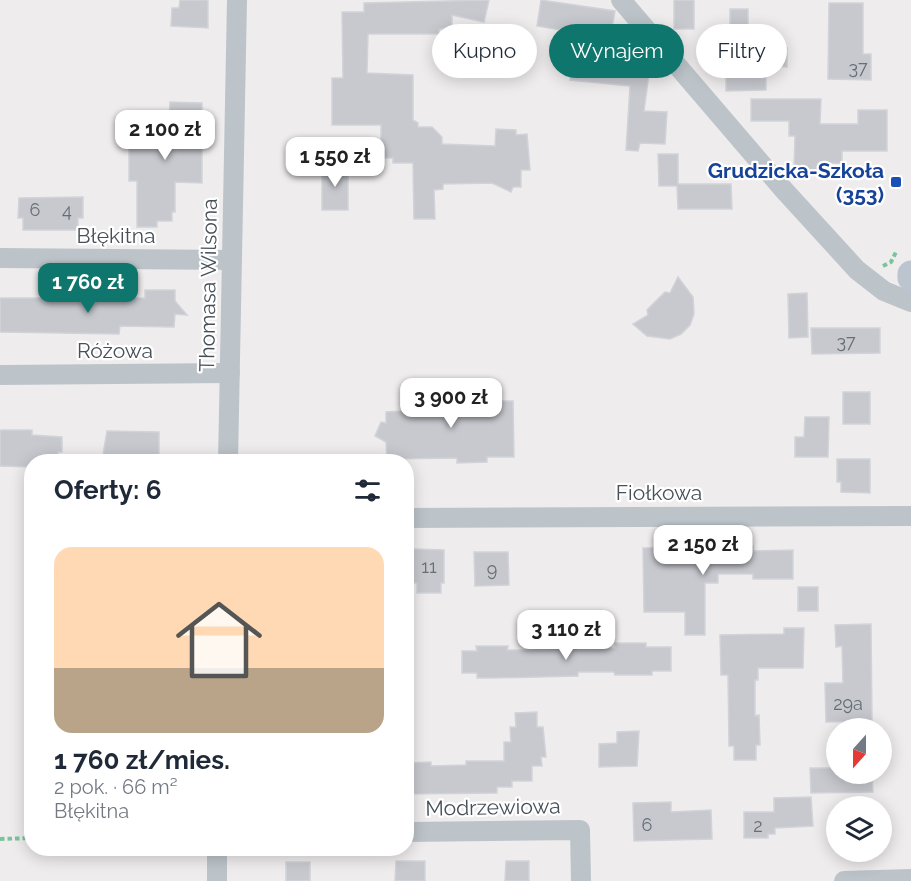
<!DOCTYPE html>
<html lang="pl">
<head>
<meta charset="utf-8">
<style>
	:root { --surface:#fff; --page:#f6f6f7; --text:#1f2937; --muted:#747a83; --accent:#0f766e }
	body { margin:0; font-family:Raleway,sans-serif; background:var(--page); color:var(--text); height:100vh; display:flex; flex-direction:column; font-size:22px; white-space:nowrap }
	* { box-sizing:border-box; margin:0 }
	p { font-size:20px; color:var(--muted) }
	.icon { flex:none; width:33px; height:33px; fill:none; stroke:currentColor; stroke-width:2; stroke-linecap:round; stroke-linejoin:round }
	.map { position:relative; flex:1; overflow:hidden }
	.details { position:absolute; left:24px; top:454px; width:390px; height:402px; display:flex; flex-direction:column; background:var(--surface); border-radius:24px; box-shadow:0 3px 15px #0003 }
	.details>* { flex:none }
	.banner { position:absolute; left:432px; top:24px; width:388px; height:54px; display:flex; gap:12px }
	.needle { width:39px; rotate:201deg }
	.tools { position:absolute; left:826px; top:718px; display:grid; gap:12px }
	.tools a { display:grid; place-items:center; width:66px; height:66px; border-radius:50%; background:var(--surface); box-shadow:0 3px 15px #0003; font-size:30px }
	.price { position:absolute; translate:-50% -51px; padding:0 14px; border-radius:12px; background:#fff; color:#222; font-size:20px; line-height:39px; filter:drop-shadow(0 2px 3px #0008) }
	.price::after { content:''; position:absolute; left:50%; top:36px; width:18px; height:14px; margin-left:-9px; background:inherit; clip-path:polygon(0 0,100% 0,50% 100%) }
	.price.current { background:var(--accent); color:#fff }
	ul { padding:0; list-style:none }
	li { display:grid; align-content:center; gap:12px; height:318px; padding:0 30px }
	li span { display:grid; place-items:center; height:186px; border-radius:18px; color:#555 }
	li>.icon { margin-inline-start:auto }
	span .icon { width:108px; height:108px; fill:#fffc; stroke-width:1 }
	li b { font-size:26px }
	h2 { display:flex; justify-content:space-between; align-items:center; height:72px; padding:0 30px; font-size:26px }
	.chip { padding:0 21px; border-radius:27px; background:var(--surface); box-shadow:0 3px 15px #0003; font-size:21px; line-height:54px }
	.chip.current { background:var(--accent); color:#fff }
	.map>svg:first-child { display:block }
</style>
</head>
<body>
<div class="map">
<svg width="911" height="881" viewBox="0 0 911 881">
	<rect width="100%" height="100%" fill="#efeced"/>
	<g fill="#c7c9cf" stroke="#d1d3d8" stroke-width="1.5">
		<path d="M180,0H208V28L171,26L172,8H179Z"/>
		<path d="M489,0L484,22L452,15V28L439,29V34H368L367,73L413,75V120L418,123V127H432L442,137V144L495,146L496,129L516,130V135L527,134L530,170H521V187H513L511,192L492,183L443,184V189L434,190L435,219H414L413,163H393V158H381V125H332V78H343L342,12H364V3Z"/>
		<path d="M541,0L615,11L606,61L650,66L644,111L667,112L665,144L640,143L638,151L626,150L630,86L570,80L574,47L570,46L572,32L537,26Z"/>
		<rect x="674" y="0" width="20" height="29"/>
		<path d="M829,3H863V54H871V80L828,79Z"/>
		<path d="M730,9H748V47L787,48V67L766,66V90L726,91V36L730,35Z"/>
		<path d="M751,99H821L820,124H858V110H887V151H842V164L820,162V170H794L795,136H789V121H751Z"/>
		<path d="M170,102L202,103V183L175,182V212H172V221H157V227H137V181H129V123L169,124Z"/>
		<path d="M658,154H678V184H731L732,209H678L677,186H659Z"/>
		<path d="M348,165V210H322V166Z"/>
		<path d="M83,197V218H78V230H23V218H18L19,198Z"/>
		<path d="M678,277L693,297L694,314L690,325L681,334L670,339L647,336L633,324L648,315L647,310L665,292L670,293Z"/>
		<path d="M145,290H175V301L187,315L175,314L174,327L120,326L119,334L0,332V298H145Z"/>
		<path d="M807,293L808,337L789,338L788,294Z"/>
		<path d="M811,328H880V353L812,354Z"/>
		<path d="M456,387H485V401H513L514,457H487V462L457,463V458L387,459L386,442L375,436L381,422L386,423V412L402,411L401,402L456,401Z"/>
		<rect x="843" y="392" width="27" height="32"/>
		<path d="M805,417H829L828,457H795V437H804Z"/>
		<path d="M0,430H32V435L62,437V452H58V462H32V467L0,466Z"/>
		<path d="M107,431L159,432V462L102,461Z"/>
		<path d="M837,459H870V493L841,492V482H837Z"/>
		<path d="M753,546V551L793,550V579H753V574H718V583H705V635H685V612H644L643,548Z"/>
		<path d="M413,549L444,550V583H441V593H417V583H413Z"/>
		<path d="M474,552H508L509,585L475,586Z"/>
		<rect x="798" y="587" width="20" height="24"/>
		<path d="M871,624L872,721L826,722L825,683H843L842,646L836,647L835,625Z"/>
		<path d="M784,628H804L803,668H758V680H755V716L759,715L760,745H756V760H734V746H729L728,675H721L720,635L784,634Z"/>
		<path d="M615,643H646V647H671V671H652V675H615L614,672H578V676L493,678H477V673H462V651H477L476,646H508L507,650H532L548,649V645L579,644V649L615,648Z"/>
		<path d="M537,712V727H543L546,757H541L542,766H532V781H512V787H497V793L406,794V763L431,762V766L466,765V761H504V742H511L510,727H516L515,713Z"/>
		<path d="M639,731L637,766L599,767V744L617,743V732Z"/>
		<path d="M810,768H837V774H872L873,792L811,793Z"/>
		<path d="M811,797L813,826L775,828V834H768V838H744V812H774V798Z"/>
		<path d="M671,802V812L711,810L712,839L634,841L633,803Z"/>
		<path d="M396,861H425V881H395Z"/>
		<path d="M506,861H529V881H505Z"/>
		<rect x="286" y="862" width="24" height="19"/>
	</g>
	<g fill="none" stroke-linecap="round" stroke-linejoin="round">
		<g stroke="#7ac49d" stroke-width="4" stroke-dasharray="4.5 3" stroke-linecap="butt">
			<path d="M883,266L891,262L897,250"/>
			<path d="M0,839L32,838"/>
		</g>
		<g stroke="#bcc4ca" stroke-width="20">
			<path d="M621,0L783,189L857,270L884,291L911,302"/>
			<path d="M0,258L232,260"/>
			<path d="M0,375L230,373"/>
			<path d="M228,462L237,0"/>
			<path d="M406,518L911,516"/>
			<path d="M406,832L580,830L581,881"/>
			<path d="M217,849V881"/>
			<path d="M844,881L911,879"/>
		</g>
		<path stroke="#bcc5cf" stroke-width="27" d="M911,274V278"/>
	</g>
	<rect fill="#1a4fb4" stroke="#fff" stroke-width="2" x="890" y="176" width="12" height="12" rx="3"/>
	<g text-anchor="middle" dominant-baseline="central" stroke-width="4.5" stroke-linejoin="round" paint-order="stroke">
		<g font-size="18" fill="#676e76">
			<text x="858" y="67">37</text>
			<text x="35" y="209">6</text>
			<text x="67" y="210">4</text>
			<text x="846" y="341">37</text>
			<text x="429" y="566">11</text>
			<text x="492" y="569">9</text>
			<text x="848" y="703">29a</text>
			<text x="647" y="824">6</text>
			<text x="758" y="825">2</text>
		</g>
		<g font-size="21" font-weight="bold" fill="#164399" stroke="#fff" text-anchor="end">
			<text x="884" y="170">Grudzicka-Szkoła<tspan x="884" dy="24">(353)</tspan></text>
		</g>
		<g font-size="21" fill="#475058" stroke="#fff">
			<text x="116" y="235">Błękitna</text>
			<text transform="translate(208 285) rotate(-89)">Thomasa Wilsona</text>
			<text x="115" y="350">Różowa</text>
			<text x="659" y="492">Fiołkowa</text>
			<text transform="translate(493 807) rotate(-1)">Modrzewiowa</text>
		</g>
	</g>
</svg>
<div class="tools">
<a><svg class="needle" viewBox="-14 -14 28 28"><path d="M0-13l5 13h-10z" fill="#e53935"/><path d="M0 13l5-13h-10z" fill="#747a83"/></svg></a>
<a><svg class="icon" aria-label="layers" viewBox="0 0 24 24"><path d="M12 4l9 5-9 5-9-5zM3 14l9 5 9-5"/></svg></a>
</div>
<b class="price" style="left:165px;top:161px">2 100 zł</b>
<b class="price" style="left:335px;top:188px">1 550 zł</b>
<b class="price current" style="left:88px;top:314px">1 760 zł</b>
<b class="price" style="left:451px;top:429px">3 900 zł</b>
<b class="price" style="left:703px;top:576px">2 150 zł</b>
<b class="price" style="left:566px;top:661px">3 110 zł</b>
<div class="banner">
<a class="chip">Kupno</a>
<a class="chip current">Wynajem</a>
<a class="chip">Filtry</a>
</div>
<section class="details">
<h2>Oferty: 6<svg class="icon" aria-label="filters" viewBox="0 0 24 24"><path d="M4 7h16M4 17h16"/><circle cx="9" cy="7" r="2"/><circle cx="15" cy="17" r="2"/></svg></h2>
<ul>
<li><span style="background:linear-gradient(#ffd9b3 65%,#b9a48a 0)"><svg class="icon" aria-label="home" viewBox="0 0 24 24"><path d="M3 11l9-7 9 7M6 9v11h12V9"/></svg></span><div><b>1 760 zł/mies.</b><p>2 pok. · 66 m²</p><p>Błękitna</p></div></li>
</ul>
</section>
</div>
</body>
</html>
